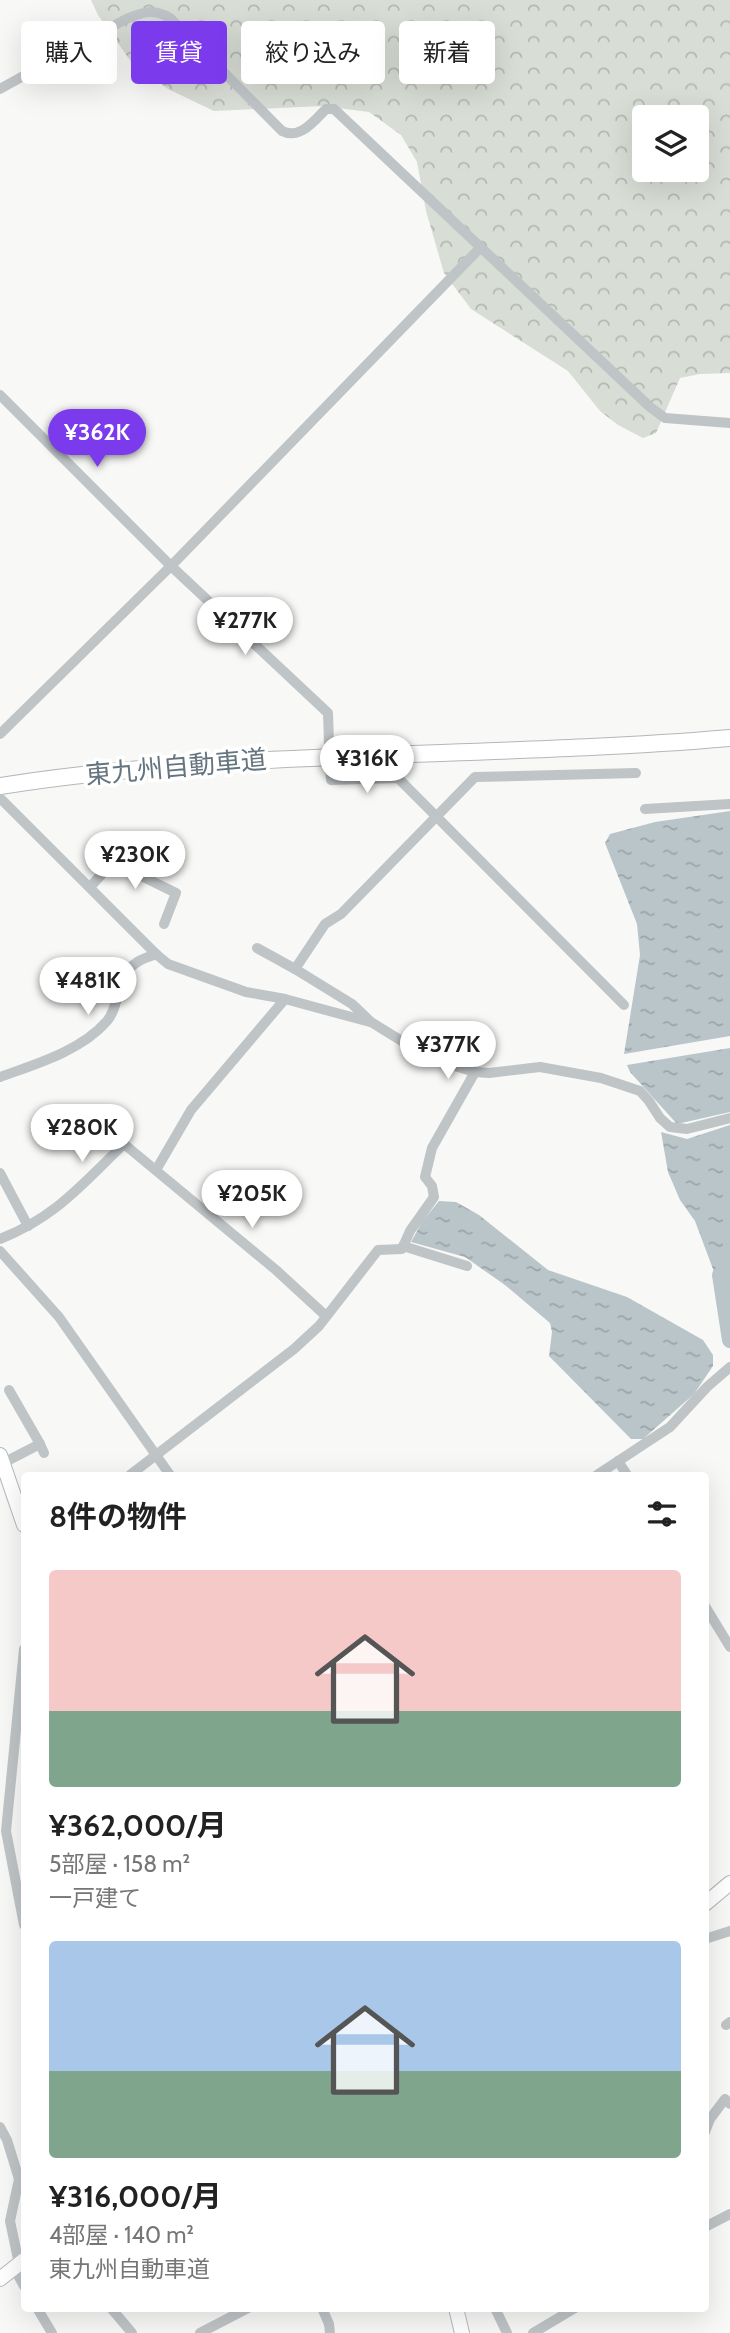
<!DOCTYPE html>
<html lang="ja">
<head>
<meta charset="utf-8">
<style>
	:root { --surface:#fff; --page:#f2f2f2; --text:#222; --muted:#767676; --accent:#7c3aed }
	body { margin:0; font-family:Cabin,"Noto Sans JP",sans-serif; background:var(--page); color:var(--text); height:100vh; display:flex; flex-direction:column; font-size:26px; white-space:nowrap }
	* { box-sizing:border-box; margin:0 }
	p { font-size:23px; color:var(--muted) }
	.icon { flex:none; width:38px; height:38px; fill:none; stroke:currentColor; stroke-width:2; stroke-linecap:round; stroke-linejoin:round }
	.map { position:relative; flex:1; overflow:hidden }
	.panel { position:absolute; left:21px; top:1472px; width:688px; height:840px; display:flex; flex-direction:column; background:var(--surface); border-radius:7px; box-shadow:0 7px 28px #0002 }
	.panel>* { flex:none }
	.guide { position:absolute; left:21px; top:21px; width:690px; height:63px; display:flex; gap:14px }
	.controls { position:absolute; left:632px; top:105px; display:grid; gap:14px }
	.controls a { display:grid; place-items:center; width:77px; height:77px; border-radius:7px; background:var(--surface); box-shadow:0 7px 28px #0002; font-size:35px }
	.price { position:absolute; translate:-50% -60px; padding:0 16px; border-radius:24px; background:#fff; color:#222; font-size:23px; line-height:46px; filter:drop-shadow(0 2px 4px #0008) }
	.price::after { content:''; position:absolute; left:50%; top:42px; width:21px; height:16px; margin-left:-10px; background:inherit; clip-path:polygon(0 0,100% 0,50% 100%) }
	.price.active { background:var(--accent); color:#fff }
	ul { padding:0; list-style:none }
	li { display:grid; align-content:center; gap:14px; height:371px; padding:0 28px }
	li span { display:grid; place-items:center; height:217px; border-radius:7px; color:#555 }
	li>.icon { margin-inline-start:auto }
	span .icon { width:126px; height:126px; fill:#fffc; stroke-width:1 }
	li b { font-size:30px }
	h2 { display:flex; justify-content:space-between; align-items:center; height:84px; padding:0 28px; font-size:30px }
	.tag { padding:0 24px; border-radius:7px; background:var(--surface); box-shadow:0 7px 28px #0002; font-size:24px; line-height:63px }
	.tag.active { background:var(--accent); color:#fff }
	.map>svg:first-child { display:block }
</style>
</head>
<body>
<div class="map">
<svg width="730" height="2333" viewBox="0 0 730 2333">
	<defs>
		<pattern id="forest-crowns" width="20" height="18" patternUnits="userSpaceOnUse" patternTransform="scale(1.75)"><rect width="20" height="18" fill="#d8ddd5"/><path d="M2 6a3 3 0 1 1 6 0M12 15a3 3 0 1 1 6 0" fill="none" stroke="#b3b8b2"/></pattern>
		<pattern id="water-ripples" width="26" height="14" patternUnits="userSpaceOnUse" patternTransform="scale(1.75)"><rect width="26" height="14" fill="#b9c5c9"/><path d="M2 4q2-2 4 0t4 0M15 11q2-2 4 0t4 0" fill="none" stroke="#9aa5a8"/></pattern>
	</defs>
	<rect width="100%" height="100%" fill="#f8f8f6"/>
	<path fill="url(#forest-crowns)" fill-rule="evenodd" d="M91,0H730V373L700,374L680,378L656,433L643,438L618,425L600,411L568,371L471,309L444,273L426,211L417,162L401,135L369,112L323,106L214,111L168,89L132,63L98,15ZM644,117H696V170H644Z"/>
	<g fill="url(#water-ripples)">
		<path d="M730,811V1036L624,1054L640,955L637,924L605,843L610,834L655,822Z"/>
		<path d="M730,1048V1112L677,1124L630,1072L627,1065Z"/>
		<path d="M730,1125V1302L725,1277H716L695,1221L680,1200L668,1172L661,1132L687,1139Z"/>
		<path d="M439,1201L456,1202L479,1215L548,1270L627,1297L703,1340L713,1355V1366L694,1394L643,1439H631L549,1356L552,1332L550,1323L505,1285L465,1257L411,1242L422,1222Z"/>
	</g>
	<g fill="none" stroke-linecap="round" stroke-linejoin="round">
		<path stroke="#b9c5c9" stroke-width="16" d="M720,1275L730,1340"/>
		<defs>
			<g id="major">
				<path d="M0,1455L24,1525"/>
				<path d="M705,1904L730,1883"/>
				<path d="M0,2279L24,2260"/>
				<path d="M456,2308L462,2333"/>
			</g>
			<path id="highway" d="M0,786C242,748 487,759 730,738"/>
		</defs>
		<use href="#major" stroke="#b3b8bc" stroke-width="16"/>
		<use href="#highway" stroke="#b3b7ba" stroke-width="18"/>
		<g stroke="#bfc4c7" stroke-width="10">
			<path d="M0,89L126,19C143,12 153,8 170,18L282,131C300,140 314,121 326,109H334L650,407L665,418L730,423"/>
			<path d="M0,395L171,566L328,713L329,743"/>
			<path d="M0,734L171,566L481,247"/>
			<path d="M330,769L331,780L398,778L624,1005"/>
			<path d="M636,773L475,777L341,914L325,924L295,969L352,1004L371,1022L431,1059L475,1072L489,1073L540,1067L601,1078L640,1091L649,1101L660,1118L670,1127L687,1129L730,1118"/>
			<path d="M1,799L156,954L168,964L246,992L285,999L370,1022"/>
			<path d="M645,809L730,804"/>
			<path d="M90,887L113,862L176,893L164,924"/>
			<path d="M257,948L295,969"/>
			<path d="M0,1077C36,1064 81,1051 107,1021C120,1006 117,975 136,963C141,959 149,957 156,954"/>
			<path d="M156,1170L191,1110L285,999"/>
			<path d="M0,1173L28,1226"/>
			<path d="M0,1239C56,1217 82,1184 124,1144L276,1270L326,1316"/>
			<path d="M403,1246L467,1266"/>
			<path d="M0,1251L59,1317L170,1475"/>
			<path d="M9,1390L40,1444"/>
			<path d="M618,1461L627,1475"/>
			<path d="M3,1463L40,1444L44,1453"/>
			<path d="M130,1475L294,1349L319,1326L378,1250L402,1249L410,1231L434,1197L432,1186L425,1177L432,1148L475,1072"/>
			<path d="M597,1475L670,1427L707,1387L730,1367"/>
			<path d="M705,1606L730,1647"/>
			<path d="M24,1649L6,1831L24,1925"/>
			<path d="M705,1939L730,1931"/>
			<path d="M726,2025L730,2022"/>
			<path d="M0,2127L7,2140L19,2179"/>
			<path d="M705,2132L710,2119L725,2099L730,2104"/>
			<path d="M705,2227L730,2214"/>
			<path d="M19,2264L10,2221L19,2179L24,2178"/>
			<path d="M14,2268L24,2286"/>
			<path d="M37,2308L52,2333"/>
			<path d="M111,2308L132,2333"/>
			<path d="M322,2308L329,2324L330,2333"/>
			<path d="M495,2308L507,2333"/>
			<path d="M200,2333L248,2308"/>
			<path d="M533,2333L575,2308"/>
		</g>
		<use href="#major" stroke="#fff" stroke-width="14"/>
		<use href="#highway" stroke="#fff" stroke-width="16"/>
	</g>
	<g text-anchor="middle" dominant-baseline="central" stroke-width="7" stroke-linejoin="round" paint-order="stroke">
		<g font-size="26" fill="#65757f" stroke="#fff">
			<text transform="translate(176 767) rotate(-5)">東九州自動車道</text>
		</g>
	</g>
</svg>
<div class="controls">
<a><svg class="icon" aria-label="layers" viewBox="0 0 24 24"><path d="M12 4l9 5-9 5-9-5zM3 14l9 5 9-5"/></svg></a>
</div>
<b class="price active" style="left:97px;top:469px">¥362K</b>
<b class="price" style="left:245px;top:657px">¥277K</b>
<b class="price" style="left:367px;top:795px">¥316K</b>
<b class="price" style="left:135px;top:891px">¥230K</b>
<b class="price" style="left:88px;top:1017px">¥481K</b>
<b class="price" style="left:448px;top:1081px">¥377K</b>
<b class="price" style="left:82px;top:1164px">¥280K</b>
<b class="price" style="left:252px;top:1230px">¥205K</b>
<div class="guide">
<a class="tag">購入</a>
<a class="tag active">賃貸</a>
<a class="tag">絞り込み</a>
<a class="tag">新着</a>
</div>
<section class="panel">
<h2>8件の物件<svg class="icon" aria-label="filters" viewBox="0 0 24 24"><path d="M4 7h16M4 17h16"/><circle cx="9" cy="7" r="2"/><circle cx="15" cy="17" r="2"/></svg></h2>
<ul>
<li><span style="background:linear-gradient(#f6c9c9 65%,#7fa58c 0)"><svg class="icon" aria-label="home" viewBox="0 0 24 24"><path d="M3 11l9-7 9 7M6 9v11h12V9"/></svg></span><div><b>¥362,000/月</b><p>5部屋 · 158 m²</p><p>一戸建て</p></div></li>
<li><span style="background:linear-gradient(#a9c7e8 60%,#7fa58c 0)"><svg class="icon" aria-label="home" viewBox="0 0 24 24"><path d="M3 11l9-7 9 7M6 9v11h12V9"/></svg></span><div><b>¥316,000/月</b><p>4部屋 · 140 m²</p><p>東九州自動車道</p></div></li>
</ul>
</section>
</div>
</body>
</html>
